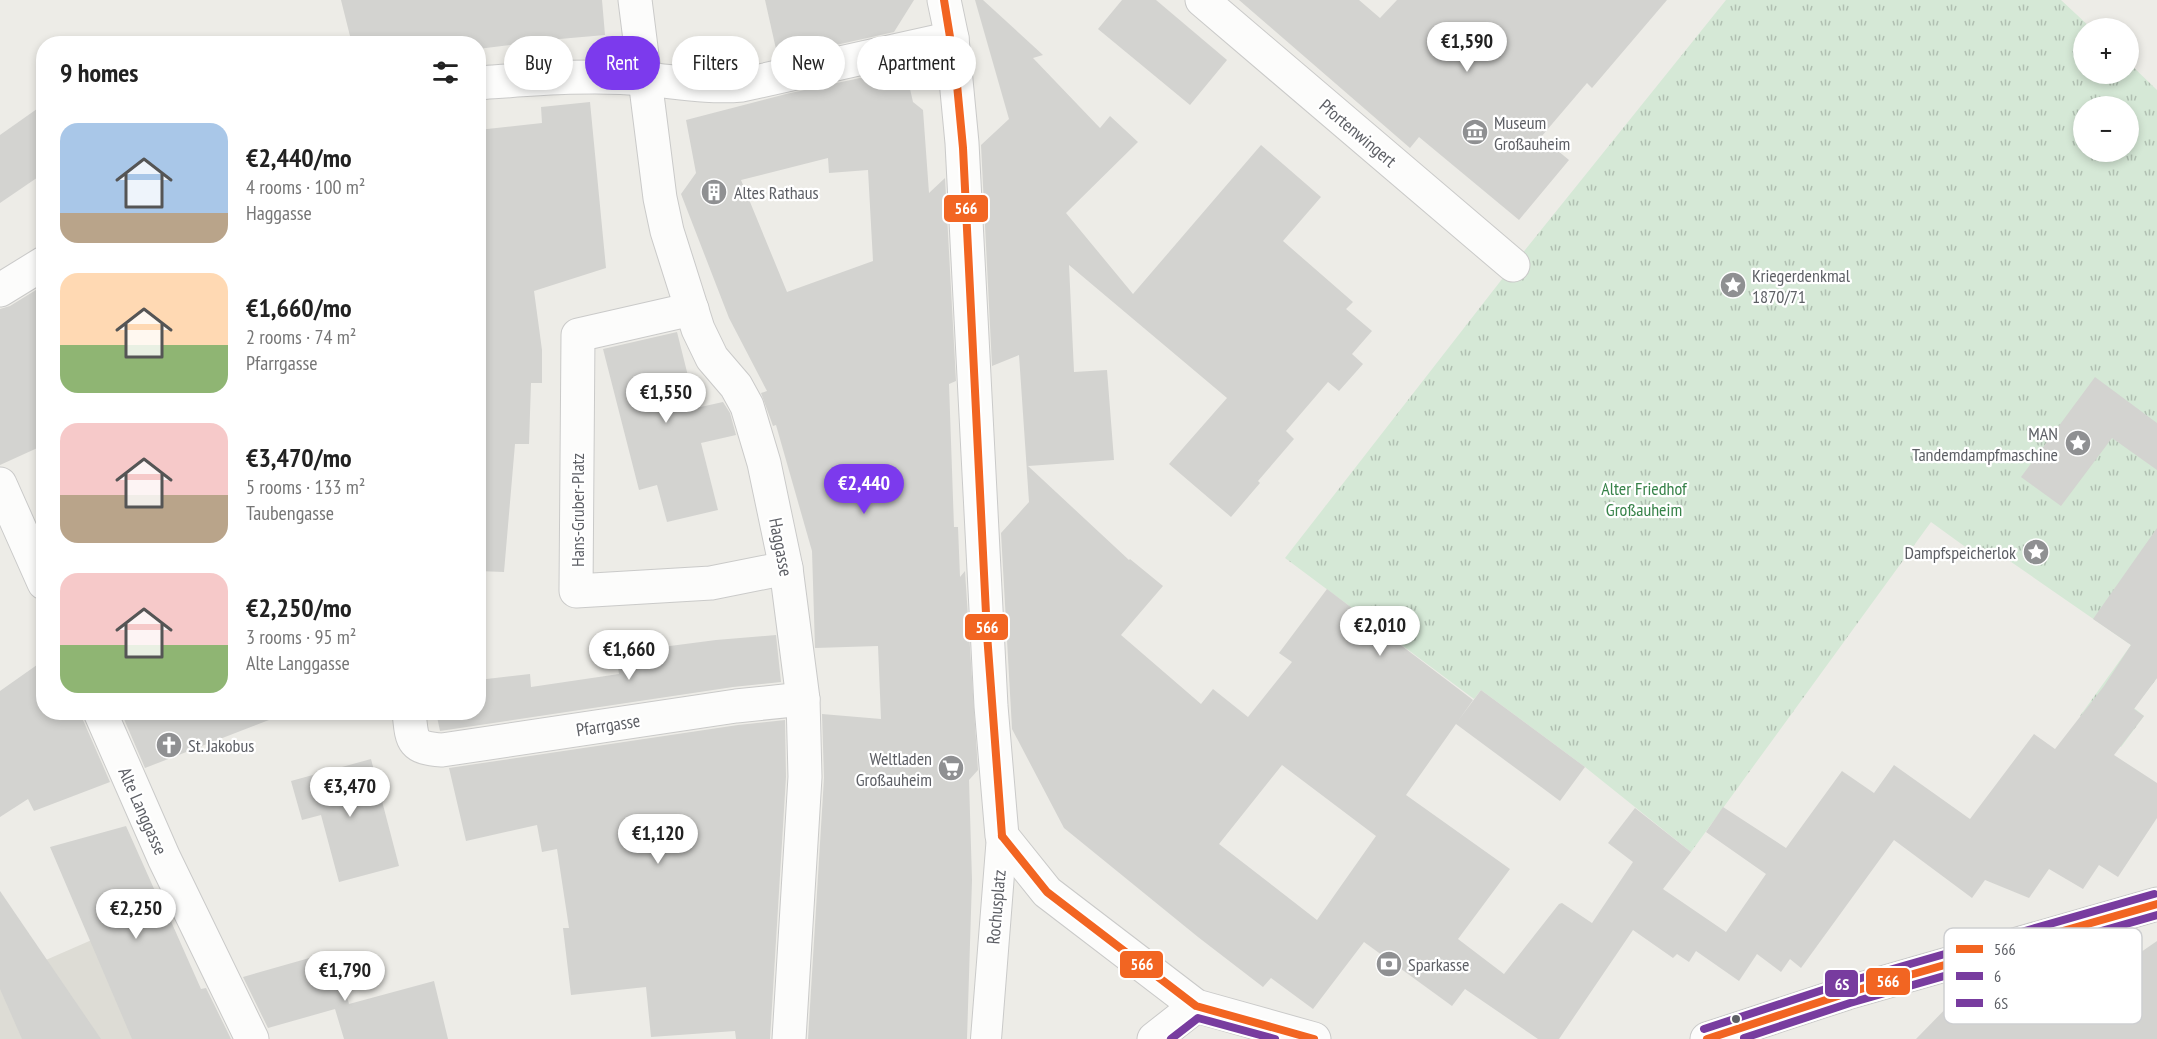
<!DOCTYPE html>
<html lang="en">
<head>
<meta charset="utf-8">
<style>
	:root { --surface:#fff; --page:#f6f6f6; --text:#222; --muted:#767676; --accent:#7c3aed }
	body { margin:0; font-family:"PT Sans Narrow",sans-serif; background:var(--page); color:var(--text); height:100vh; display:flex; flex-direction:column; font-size:22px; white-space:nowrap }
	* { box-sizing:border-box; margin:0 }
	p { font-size:20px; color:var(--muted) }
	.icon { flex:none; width:33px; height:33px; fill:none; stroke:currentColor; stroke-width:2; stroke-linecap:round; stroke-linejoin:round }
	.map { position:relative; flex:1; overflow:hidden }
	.side { position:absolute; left:36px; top:36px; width:450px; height:684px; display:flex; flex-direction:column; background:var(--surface); border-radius:24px; box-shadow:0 3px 9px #0003 }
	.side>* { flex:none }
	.guide { position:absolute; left:504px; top:36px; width:570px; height:54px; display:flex; gap:12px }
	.controls { position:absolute; left:2073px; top:18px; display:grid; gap:12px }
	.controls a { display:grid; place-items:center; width:66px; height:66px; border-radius:50%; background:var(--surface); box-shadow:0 3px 9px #0003; font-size:30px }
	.price { position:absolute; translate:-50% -51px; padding:0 14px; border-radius:21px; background:#fff; color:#222; font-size:20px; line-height:39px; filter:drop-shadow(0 2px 3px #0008) }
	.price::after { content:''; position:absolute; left:50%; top:36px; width:18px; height:14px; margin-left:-9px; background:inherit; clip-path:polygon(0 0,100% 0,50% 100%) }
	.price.current { background:var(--accent); color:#fff }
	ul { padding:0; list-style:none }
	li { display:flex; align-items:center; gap:18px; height:150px; padding:0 24px }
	li span { display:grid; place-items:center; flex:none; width:168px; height:120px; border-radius:18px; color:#555 }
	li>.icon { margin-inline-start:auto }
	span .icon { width:72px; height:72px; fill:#fffc; stroke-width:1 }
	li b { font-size:26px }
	h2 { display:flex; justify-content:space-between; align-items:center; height:72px; padding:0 24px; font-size:26px }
	.tag { padding:0 21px; border-radius:27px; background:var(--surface); box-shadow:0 3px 9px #0003; font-size:21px; line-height:54px }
	.tag.current { background:var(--accent); color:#fff }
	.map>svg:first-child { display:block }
</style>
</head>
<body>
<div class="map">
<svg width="2157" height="1039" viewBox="0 0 2157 1039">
	<defs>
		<pattern id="park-tufts" width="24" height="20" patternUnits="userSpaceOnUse" patternTransform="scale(1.5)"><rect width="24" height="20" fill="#d5e8d6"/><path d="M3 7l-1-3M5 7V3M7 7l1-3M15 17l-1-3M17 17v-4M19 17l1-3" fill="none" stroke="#b0bfb1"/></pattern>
	</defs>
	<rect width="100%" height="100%" fill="#edece7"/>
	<path fill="#dddcd5" d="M165,908L221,1039H0V980Z"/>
	<path fill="url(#park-tufts)" fill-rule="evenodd" d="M1726,0H2061L2091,28H2084V74H2128L2129,63L2157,90V678L2134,708L2144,716L2121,747L2080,716L2131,645L1991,548L1982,559L1931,522L1691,852L1585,767L1481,690L1474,699L1285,558L1513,265ZM2084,106H2128V152H2084Z"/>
	<g fill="#d3d3d0" fill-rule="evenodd">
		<path d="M341,0H602L605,35L548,40L478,49V44H352Z"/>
		<path d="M765,0H914L894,32L778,58Z"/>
		<path d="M975,0H983L1043,55L1033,58L1100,128L1110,116L1138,142L1066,213L1133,294L1261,145L1321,197L1283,241L1353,302L1346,309L1372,331L1352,354L1363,364L1339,391L1328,382L1286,431L1294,439L1258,481L1260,483L1231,517L1169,464L1227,398L1069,265L1074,372L1107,370L1114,460L1028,466L1129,560L1130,559L1163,586L1121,635L1201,704L1213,689L1248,717L1292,662L1279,653L1327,589L1473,700L1458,721L1481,690L1585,767L1560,801L1456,724L1406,795L1510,869L1458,939L1504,974L1559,904L1562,903L1592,923L1633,862L1608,843L1635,808L1691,852L1663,889L1726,932L1766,874L1706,832L1723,807L1786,848L1842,771L1874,793L1894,765L1970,819L2034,734L2055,749L2104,686L2131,645L2093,619L2157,528V678L2134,709L2144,716L2114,755L2157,783V818L2118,877L2099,865L2083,889L2049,869L2029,898L1985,880L1972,898L1894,840L1801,968L1790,959L1781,972L1757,954L1739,981L1696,951L1689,962L1677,954L1673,958L1633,930L1559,1039H1538L1465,989L1452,1006L1364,942L1313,1009L1271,978L1263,987L1198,937L1064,828L1012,729L1001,533L1029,502L1019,355L992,366L981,145L1009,119ZM1282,765L1376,836L1317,920L1219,844Z"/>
		<path d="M1122,0H1156L1227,60L1190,105L1098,29Z"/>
		<path d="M1239,0H1359L1380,18L1397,0H1667L1592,88L1587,83L1541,137L1569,160L1519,220L1419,137L1410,148Z"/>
		<path d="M883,73L905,83L910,89L913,102L923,110L929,193L945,178L956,381L949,384L954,527H958L960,577L965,571L978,770L969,780L972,880L967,1039H808L824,778L822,714L881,719L878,646L815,648L812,551L776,425L773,426L761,393L767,391L729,318L681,194L696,173L686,120L786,94ZM828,158L829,173L868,170L873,261L787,292L741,180Z"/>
		<path d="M590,102L606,268L534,291L542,350V383H531L529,444H515L504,572L478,571V130L542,123L541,107Z"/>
		<path d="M44,104V173L0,203V135Z"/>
		<path d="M44,285V445L0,465V309L10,306Z"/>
		<path d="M677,332L696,408L723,402L730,413L736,435L701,443L718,510L667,522L657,485L639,490L603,349Z"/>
		<path d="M2095,377L2157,423V470L2112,438L2061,506L2021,477Z"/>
		<path d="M776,635L781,682L733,687L440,731L436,712H478V680L530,674L531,687L619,674L616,653L716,640Z"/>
		<path d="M44,660V712H82L83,720L110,782L34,811L28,799L0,817V691Z"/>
		<path d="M121,712H281L282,715L145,768Z"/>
		<path d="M785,720L786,777L770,1039H736L735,1031L651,1037L646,987L571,995L563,928H569L557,849L542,852L537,825L466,841L449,768L738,725Z"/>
		<path d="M371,759L399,866L339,882L321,815L302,820L291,781Z"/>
		<path d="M126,826L163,909L165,908L201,989L206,988L231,1039H132L50,847Z"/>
		<path d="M0,891L101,1039H22L0,989Z"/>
		<path d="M2157,941V1039H1916L1958,996L1987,1024L2036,984L2053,1004L2094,970L2102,979Z"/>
		<path d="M334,951L349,1004L434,981L448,1039H344L335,1009L268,1028L243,977Z"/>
	</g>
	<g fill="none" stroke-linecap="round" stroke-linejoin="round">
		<defs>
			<path id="pedestrian" d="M986,1039L1002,836"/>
			<g id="minor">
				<path d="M635,0L660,198L667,231L698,329L712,358L736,386L747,406L764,463L786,568L803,699L805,777L789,1039"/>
				<path d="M944,0L952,38L962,143L991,706L1002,836L1047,892L1196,1006L1314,1039"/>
				<path d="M1202,0L1513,265"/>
				<path d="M478,83C534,79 590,74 645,79C678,82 708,88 742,85L952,38"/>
				<path d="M0,290L44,263"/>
				<path d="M692,309L578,335L576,591L711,583L786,568"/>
				<path d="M0,484L44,583"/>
				<path d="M100,712L164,858L252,1039"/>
				<path d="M409,712C412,741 411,748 442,750L736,706L803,699"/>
				<path d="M1154,1039L1196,1006"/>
				<path d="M1707,1039L1847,993L2157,904"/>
			</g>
		</defs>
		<use href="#pedestrian" stroke="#cacac9" stroke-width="32"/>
		<use href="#minor" stroke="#cacac9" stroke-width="35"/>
		<use href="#pedestrian" stroke="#fcfcfb" stroke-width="30"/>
		<use href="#minor" stroke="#fcfcfb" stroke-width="33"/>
		<defs>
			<g id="bus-1">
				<path d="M944,0L956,74L963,148L987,634L1002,836"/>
				<path d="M1002,836L1047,892L1196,1006L1314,1039"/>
				<path d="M1707,1039L1847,993L2157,904"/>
			</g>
			<g id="bus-2">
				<path d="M1744,1038L1850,1003L2157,915"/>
				<path d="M1171,1039L1198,1018L1275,1039"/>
			</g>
			<path id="bus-3" d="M1704,1029L1844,983L2154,894"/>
		</defs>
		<use href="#bus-1" stroke="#fff" stroke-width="12"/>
		<use href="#bus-2" stroke="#fff" stroke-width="12"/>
		<use href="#bus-3" stroke="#fff" stroke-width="12"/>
		<use href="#bus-1" stroke="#f26522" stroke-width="8"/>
		<use href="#bus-2" stroke="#783c9f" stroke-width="8"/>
		<use href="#bus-3" stroke="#783c9f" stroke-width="8"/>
	</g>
	<defs>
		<symbol id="museum-disc" viewBox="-11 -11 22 22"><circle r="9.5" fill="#8f9092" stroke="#fff"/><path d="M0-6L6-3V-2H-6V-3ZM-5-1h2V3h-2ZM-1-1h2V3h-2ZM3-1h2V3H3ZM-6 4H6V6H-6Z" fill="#fff"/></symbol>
		<symbol id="building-disc" viewBox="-11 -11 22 22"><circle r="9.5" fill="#8f9092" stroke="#fff"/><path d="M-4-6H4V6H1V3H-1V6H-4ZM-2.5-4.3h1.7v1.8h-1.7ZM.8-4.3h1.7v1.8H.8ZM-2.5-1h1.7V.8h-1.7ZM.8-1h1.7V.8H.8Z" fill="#fff"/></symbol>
		<symbol id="sight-disc" viewBox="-11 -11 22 22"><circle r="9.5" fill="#8f9092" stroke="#fff"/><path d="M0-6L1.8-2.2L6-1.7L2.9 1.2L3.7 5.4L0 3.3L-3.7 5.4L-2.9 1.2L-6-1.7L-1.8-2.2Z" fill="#fff"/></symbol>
		<symbol id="church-disc" viewBox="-11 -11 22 22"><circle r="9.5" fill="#8f9092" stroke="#fff"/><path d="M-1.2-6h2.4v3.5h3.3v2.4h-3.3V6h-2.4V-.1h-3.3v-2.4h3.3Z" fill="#fff"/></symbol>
		<symbol id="supermarket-disc" viewBox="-11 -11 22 22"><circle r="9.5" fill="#8f9092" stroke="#fff"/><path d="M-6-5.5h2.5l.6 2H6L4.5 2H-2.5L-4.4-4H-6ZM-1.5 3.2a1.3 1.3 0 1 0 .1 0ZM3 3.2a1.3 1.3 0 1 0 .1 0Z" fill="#fff"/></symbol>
		<symbol id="bank-disc" viewBox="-11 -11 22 22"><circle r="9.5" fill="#8f9092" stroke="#fff"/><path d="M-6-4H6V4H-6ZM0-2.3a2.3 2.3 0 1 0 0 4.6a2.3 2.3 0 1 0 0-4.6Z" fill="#fff"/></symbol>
	</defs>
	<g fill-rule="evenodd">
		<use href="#museum-disc" x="1460" y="117" width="30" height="30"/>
		<use href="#building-disc" x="699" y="177" width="30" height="30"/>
		<use href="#sight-disc" x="1718" y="270" width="30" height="30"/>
		<use href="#sight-disc" x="2063" y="428" width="30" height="30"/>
		<use href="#sight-disc" x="2021" y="537" width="30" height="30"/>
		<use href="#church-disc" x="154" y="730" width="30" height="30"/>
		<use href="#supermarket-disc" x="936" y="753" width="30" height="30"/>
		<use href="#bank-disc" x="1374" y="949" width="30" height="30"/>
	</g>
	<circle fill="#5d5f65" stroke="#fff" stroke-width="2" cx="1736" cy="1019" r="5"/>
	<g text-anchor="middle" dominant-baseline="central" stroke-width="4.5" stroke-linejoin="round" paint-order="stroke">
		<g font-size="18" fill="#5d5f65" stroke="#fff" text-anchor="start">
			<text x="1494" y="122">Museum<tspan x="1494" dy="21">Großauheim</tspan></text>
			<text x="734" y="192">Altes Rathaus</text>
			<text x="1752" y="275">Kriegerdenkmal<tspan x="1752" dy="21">1870/71</tspan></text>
			<text x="2058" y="433" text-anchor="end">MAN<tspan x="2058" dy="21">Tandemdampfmaschine</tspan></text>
			<text x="2016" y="552" text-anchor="end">Dampfspeicherlok</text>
			<text x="188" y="745">St. Jakobus</text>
			<text x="932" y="758" text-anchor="end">Weltladen<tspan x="932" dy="21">Großauheim</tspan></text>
			<text x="1408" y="964">Sparkasse</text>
		</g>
		<g font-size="18" fill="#5d5f65" stroke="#fff">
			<text transform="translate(1358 133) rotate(40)">Pfortenwingert</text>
			<text transform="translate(577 510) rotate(-90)">Hans-Gruber-Platz</text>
			<text transform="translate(781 547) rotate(79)">Haggasse</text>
			<text transform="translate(608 725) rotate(-9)">Pfarrgasse</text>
			<text transform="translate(143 811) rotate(66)">Alte Langgasse</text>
			<text transform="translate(996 907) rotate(-85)">Rochusplatz</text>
		</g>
		<g font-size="18" fill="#378249" stroke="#fff">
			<text x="1644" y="488">Alter Friedhof<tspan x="1644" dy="21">Großauheim</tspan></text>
		</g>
	</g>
	<rect x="1944" y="928" width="198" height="96" rx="9" fill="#fff" stroke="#cecfd1" stroke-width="1.5"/>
	<rect x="1956" y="945" width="27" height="8" fill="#f26522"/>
	<rect x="1956" y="972" width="27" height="8" fill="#783c9f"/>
	<rect x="1956" y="999" width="27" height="8" fill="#783c9f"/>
	<g font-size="16" fill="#5d5f65">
		<text x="1994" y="955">566</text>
		<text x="1994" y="982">6</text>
		<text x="1994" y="1009">6S</text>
	</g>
	<g stroke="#fff" stroke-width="2">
		<rect x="943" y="194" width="46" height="29" rx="6" fill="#f26522"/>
		<rect x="964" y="613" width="45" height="28" rx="6" fill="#f26522"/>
		<rect x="1119" y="950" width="45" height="29" rx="6" fill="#f26522"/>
		<rect x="1865" y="967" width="46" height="29" rx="6" fill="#f26522"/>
		<rect x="1824" y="969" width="35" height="29" rx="6" fill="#783c9f"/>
	</g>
	<g font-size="16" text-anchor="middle" font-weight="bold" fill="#fff">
		<text x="966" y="214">566</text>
		<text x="987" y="633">566</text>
		<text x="1142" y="970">566</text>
		<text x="1888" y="987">566</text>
		<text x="1842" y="990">6S</text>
	</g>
</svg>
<div class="controls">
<a>+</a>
<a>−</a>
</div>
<b class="price" style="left:1467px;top:73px">€1,590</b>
<b class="price" style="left:666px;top:424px">€1,550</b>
<b class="price current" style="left:864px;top:515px">€2,440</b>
<b class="price" style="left:1380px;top:657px">€2,010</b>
<b class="price" style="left:629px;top:681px">€1,660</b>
<b class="price" style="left:350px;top:818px">€3,470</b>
<b class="price" style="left:658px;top:865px">€1,120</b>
<b class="price" style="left:136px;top:940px">€2,250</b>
<b class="price" style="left:345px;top:1002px">€1,790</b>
<div class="guide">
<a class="tag">Buy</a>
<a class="tag current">Rent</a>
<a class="tag">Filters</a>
<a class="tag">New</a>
<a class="tag">Apartment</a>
</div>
<section class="side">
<h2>9 homes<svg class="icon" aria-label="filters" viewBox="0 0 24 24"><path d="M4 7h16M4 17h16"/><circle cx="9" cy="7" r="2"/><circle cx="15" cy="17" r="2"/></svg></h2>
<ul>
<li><span style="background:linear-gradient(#a9c7e8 75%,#b9a48a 0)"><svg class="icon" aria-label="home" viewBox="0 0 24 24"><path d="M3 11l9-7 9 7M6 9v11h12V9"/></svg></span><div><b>€2,440/mo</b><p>4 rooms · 100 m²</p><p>Haggasse</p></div></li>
<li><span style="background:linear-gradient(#ffd9b3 60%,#8fb573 0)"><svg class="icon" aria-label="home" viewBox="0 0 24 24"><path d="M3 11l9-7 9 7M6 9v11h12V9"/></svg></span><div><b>€1,660/mo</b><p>2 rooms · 74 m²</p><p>Pfarrgasse</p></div></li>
<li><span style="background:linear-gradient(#f6c9c9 60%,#b9a48a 0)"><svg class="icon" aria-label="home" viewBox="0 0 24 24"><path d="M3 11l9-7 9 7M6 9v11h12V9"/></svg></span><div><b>€3,470/mo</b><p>5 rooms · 133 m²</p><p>Taubengasse</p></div></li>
<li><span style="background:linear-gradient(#f6c9c9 60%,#8fb573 0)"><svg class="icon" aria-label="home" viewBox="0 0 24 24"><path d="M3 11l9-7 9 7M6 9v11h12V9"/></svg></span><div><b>€2,250/mo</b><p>3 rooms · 95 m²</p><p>Alte Langgasse</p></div></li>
</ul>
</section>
</div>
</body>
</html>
